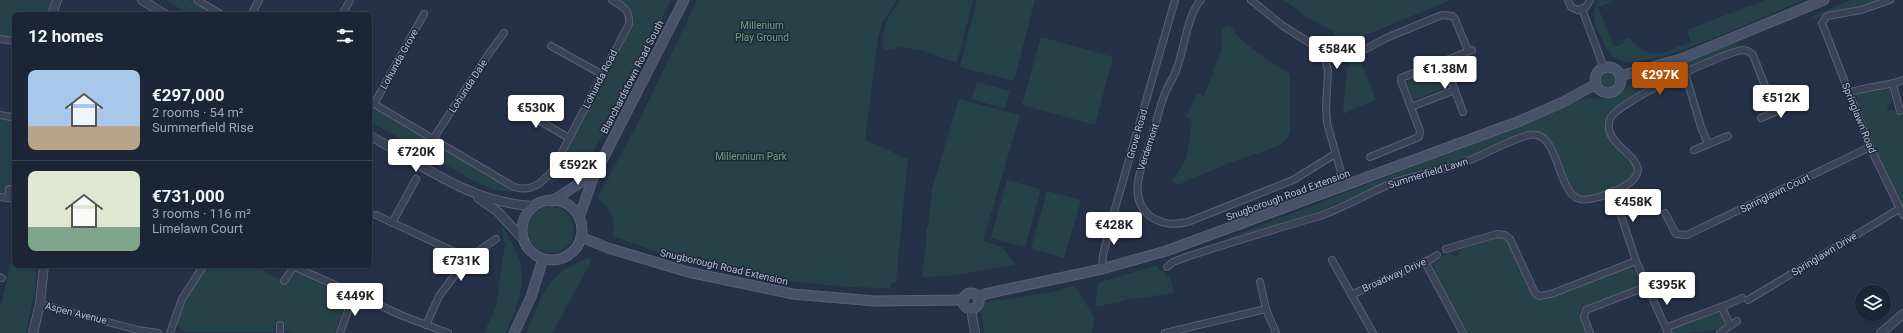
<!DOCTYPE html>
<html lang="en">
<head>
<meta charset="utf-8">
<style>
	:root { --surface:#1c2535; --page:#293141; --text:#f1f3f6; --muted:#a0a5ad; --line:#3a4250; --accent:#b45309 }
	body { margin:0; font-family:Roboto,sans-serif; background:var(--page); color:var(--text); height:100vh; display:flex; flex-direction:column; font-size:15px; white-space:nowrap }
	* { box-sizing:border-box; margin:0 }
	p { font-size:13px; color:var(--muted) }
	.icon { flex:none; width:22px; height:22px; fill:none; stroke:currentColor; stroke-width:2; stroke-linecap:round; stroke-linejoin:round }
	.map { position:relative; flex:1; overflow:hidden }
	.panel { position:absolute; left:12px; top:12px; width:360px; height:256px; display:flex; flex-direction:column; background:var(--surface); border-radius:8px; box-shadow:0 1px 3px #0004,0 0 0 1px var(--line) }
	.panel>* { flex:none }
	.tools { position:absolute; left:1855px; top:285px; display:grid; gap:8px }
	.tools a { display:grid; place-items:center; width:36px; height:36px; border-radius:50%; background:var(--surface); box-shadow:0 1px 3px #0004,0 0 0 1px var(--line); font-size:20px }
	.price { position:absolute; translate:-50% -34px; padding:0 9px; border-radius:4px; background:#fff; color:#222; font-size:13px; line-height:26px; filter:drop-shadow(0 1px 2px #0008) }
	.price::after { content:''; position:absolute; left:50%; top:24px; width:12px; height:9px; margin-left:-6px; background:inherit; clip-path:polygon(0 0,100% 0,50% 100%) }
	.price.current { background:var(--accent); color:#fff }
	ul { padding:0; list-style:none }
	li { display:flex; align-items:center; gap:12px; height:100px; padding:0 16px }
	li+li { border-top:1px solid var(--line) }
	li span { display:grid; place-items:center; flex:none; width:112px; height:80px; border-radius:8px; color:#555 }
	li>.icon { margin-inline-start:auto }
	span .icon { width:48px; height:48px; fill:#fffc; stroke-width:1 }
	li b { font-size:17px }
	h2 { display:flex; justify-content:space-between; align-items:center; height:48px; padding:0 16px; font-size:17px }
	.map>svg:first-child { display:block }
</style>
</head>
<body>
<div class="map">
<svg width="1903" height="333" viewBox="0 0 1903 333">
	<rect width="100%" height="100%" fill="#253147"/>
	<g fill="#274148">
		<path d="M0,0H51L47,15H15V38L0,35Z"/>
		<path d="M166,0H189L215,15H190Z"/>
		<path d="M619,0H671L607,129L591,154L574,171L549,185L633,19L630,9Z"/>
		<path d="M697,0H897L883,22L878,38L865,140L908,159L896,282L891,284L890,288C821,288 751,277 684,260C660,254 636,244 612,236C617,219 610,208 597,198L638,123Z"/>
		<path d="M900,0H973L957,63L924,51L902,47L884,50C880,27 888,18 900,0Z"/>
		<path d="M977,0H1035L1014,81L960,67Z"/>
		<path d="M1284,0H1451L1366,35L1349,49L1340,42L1332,30L1308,18Z"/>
		<path d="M1599,0L1614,1L1598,7L1614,47L1624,43L1623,40L1628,38C1655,63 1659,53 1691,42L1687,30L1765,0H1804C1771,13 1649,71 1621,61C1609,57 1604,44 1599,33C1593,20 1590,13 1599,0Z"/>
		<path d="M1851,0H1884L1861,8L1814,18L1813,16Z"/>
		<path d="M1229,25C1246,48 1267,59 1290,74V132L1286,140L1276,147L1229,163L1178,185L1172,181L1185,161L1188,150L1192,121L1187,116L1197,93L1204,96L1221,51L1222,28Z"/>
		<path d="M1041,37L1113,57L1095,125L1022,105Z"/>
		<path d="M1734,41L1739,48L1667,77L1619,104L1609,113L1606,118V129L1611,142L1634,167C1634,171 1633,176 1629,178C1621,185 1589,199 1579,195C1561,180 1559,127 1529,131L1455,163L1384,183L1315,213L1177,258L1520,125C1538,117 1563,102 1582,99C1592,96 1606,101 1615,97C1625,93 1631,81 1640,75Z"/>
		<path d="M1355,51H1357L1376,100L1343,114L1347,69Z"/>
		<path d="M1440,69L1447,87L1413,100L1406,82Z"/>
		<circle cx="1608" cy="80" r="9"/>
		<path d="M977,82L1010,91L1005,109L972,99Z"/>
		<path d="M1888,87L1891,90L1892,103L1887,106L1888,111L1896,110L1898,115L1903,116V208C1895,193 1853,107 1857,95L1863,91Z"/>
		<path d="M959,99L1020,115L983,241L1002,247L1016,264L952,276L922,277L927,236L925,235L929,221L932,189Z"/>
		<path d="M369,106L508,187L511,192L491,189L474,181L369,121Z"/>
		<path d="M0,118L15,122V197L12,194L13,188L7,187L5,191L0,194Z"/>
		<path d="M1007,180L1041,189L1025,247L991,238Z"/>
		<path d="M1047,191L1081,200L1064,258L1031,249Z"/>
		<circle cx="551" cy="230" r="23"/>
		<path d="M501,225C531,269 525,286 506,333H484L496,306L505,244Z"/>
		<path d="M1498,237H1504L1507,240L1532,296L1542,300L1546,298L1629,267L1637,271L1641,282L1636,288L1581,309L1580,318L1586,333H1468L1434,271L1435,263L1449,251L1454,256L1460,254L1459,251C1461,248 1492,239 1498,237Z"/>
		<path d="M15,247V265H37L35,290L26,333H0V308Z"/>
		<path d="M590,258V264L552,333H526C542,297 548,270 590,258Z"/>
		<path d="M207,265H254L286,284L294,274L299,273L341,293L344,296L345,305L335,333H290L285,329L284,324L276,322L273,332H187L178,327C177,304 195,283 207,265Z"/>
		<path d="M1157,265L1159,270H1163L1167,277L1170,276L1174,293L1127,300L1095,307L1098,283Z"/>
		<path d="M1074,286L1078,290L1095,319L1092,333H984L980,303L1053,292Z"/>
		<path d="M1717,311L1721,313L1725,325C1717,333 1685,333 1671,333L1675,326Z"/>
	</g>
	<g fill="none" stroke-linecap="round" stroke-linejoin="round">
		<defs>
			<g id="minor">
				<path d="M197,0L222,15"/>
				<path d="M1201,0C1188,12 1184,50 1177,68C1174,78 1167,86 1164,96C1159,109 1156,123 1152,137C1144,161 1125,196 1150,216C1163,225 1173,225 1188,222L1293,180L1335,154"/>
				<path d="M1251,0L1283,26L1318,48L1325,58L1328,71L1326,107L1327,123L1345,186"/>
				<path d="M1568,0L1571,7L1578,10L1586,7L1590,0"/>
				<path d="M1890,0L1861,10L1827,16L1822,23L1870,147L1903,215"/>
				<path d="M1582,9L1604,68"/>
				<path d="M251,15L259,0"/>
				<path d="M342,15L350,0"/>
				<path d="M0,39L15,41"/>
				<path d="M551,46L603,75"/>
				<path d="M1362,51L1386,38L1442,15L1452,16L1455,19L1468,51"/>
				<path d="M1444,61L1463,112"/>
				<path d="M1685,73L1701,127L1708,144"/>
				<path d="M1893,84L1900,111"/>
				<path d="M1849,93C1867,86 1886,87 1903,80"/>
				<path d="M369,101L514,187C531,192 541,184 552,171L629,24C630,10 624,7 612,0"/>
				<path d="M374,104L424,14"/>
				<path d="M511,104L569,138"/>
				<path d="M1411,107L1455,90"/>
				<path d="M0,115L11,117"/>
				<path d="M1761,118L1794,104"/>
				<path d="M433,139L490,52L504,33"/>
				<path d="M1694,150L1728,136"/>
				<path d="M1370,157L1419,137L1420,131L1401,81V78L1472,50"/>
				<path d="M1613,191L1636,261L1668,333"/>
				<path d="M0,197L15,199"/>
				<path d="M8,198L9,189"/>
				<path d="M1665,213L1676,234L1687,235L1870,147"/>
				<path d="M376,215L468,258"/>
				<path d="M392,223L416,179"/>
				<path d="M1446,249L1497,234L1505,235L1510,239L1535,293L1539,296L1551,294L1636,261"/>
				<path d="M1332,260L1373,333"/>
				<path d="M1425,262L1463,333"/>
				<path d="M295,267L403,316L448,333"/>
				<path d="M1167,267L1173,262L1189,256C1230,243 1271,230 1313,218C1340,210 1364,195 1390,184C1413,176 1437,172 1460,164C1484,156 1505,141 1529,135C1559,128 1557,193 1579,199C1589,202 1608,194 1617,190C1626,185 1636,181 1638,170C1636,152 1602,143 1610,119C1615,103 1724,52 1743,50C1747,50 1750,52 1753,55L1775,112"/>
				<path d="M1102,269L1103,255L1116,205L1175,0"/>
				<path d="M0,277L2,278"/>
				<path d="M284,281L295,265"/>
				<path d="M1260,282L1266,309L1276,333"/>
				<path d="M1351,295L1431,259L1437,255"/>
				<path d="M1748,300L1899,209"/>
				<path d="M40,304L138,330L158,333"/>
				<path d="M1722,308L1730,325"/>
				<path d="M426,325L439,296L468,258L496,239"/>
				<path d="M1666,328C1691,317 1717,310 1742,298"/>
				<path d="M170,333L182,299L204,265"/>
				<path d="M280,333V325"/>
				<path d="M340,333L354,294"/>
				<path d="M1165,333L1266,309"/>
				<path d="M1590,333L1584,317L1586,310L1648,286"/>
				<path d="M1720,333L1737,321"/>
			</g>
			<g id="tertiary">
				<path d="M142,0L166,15"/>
				<path d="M52,15L57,0"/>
				<path d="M369,135C422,165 472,204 535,206"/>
				<path d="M478,198L498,212L523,239"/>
				<path d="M971,309L975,333"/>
				<path d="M33,333L40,304L44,265"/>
				<path d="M1881,333L1903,314"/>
			</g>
			<g id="secondary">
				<circle cx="1608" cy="80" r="13"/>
				<path d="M1620,76L1681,59L1824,0"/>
				<circle cx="552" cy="230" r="30"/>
				<path d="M552,201L583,181L595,169"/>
				<path d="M579,218L593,178L684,0"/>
				<path d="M581,237L608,248L688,272L793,294L874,301L963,300"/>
				<circle cx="971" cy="301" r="8"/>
				<path d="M978,298L985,294L1102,269L1166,251L1520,121L1563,102L1596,84"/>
				<path d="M514,333L531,297L543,259"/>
			</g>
		</defs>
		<use href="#minor" stroke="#586173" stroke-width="8"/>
		<use href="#tertiary" stroke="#586173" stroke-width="10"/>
		<use href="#secondary" stroke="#586173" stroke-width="11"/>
		<use href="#minor" stroke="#3a4356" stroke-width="6"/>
		<use href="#tertiary" stroke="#3a4356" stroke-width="8"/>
		<use href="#secondary" stroke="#475269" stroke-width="9"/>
	</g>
	<g text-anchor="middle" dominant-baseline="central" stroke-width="3" stroke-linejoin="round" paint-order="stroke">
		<g font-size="10" fill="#6ca27d" stroke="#1e283c">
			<text x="762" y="25">Millenium<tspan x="762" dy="12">Play Ground</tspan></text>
			<text x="751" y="156">Millennium Park</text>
		</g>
		<g font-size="10" fill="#b8bfcf" stroke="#1e283c">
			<text transform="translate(399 59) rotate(-61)">Lohunda Grove</text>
			<text transform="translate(632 77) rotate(-63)">Blanchardstown Road South</text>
			<text transform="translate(600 79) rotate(-63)">Lohunda Road</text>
			<text transform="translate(468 86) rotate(-57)">Lohunda Dale</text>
			<text transform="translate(1859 118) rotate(68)">Springlawn Road</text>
			<text transform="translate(1137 134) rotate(-74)">Grove Road</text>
			<text transform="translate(1148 147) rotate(-72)">Verdemont</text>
			<text transform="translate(1428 173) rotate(-17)">Summerfield Lawn</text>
			<text transform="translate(1775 193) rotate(-26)">Springlawn Court</text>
			<text transform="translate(1288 195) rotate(-20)">Snugborough Road Extension</text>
			<text transform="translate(1824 254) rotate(-31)">Springlawn Drive</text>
			<text transform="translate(724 267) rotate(13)">Snugborough Road Extension</text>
			<text transform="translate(1394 275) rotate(-24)">Broadway Drive</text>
			<text transform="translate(76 313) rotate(14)">Aspen Avenue</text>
		</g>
	</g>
</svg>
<div class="tools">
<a><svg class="icon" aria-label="layers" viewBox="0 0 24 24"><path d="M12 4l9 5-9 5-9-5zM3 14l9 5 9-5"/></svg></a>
</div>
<b class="price" style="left:1337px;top:70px">€584K</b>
<b class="price" style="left:1445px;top:90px">€1.38M</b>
<b class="price current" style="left:1660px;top:96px">€297K</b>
<b class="price" style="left:1781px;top:119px">€512K</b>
<b class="price" style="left:536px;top:129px">€530K</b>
<b class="price" style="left:416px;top:173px">€720K</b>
<b class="price" style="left:578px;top:186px">€592K</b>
<b class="price" style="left:1633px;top:223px">€458K</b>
<b class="price" style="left:1114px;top:246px">€428K</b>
<b class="price" style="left:461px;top:282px">€731K</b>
<b class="price" style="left:1667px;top:306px">€395K</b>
<b class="price" style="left:355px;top:317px">€449K</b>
<section class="panel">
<h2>12 homes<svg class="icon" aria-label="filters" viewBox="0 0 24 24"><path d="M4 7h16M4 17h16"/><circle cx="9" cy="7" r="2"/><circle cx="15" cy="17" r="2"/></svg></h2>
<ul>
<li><span style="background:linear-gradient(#a9c7e8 70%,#b9a48a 0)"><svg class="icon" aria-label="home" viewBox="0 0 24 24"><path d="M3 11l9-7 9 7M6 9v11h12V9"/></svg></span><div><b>€297,000</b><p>2 rooms · 54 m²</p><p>Summerfield Rise</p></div></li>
<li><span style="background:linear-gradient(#dfe7d0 70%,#7fa58c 0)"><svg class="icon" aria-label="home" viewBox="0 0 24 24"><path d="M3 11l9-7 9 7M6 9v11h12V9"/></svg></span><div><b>€731,000</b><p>3 rooms · 116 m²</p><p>Limelawn Court</p></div></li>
</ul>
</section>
</div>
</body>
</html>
